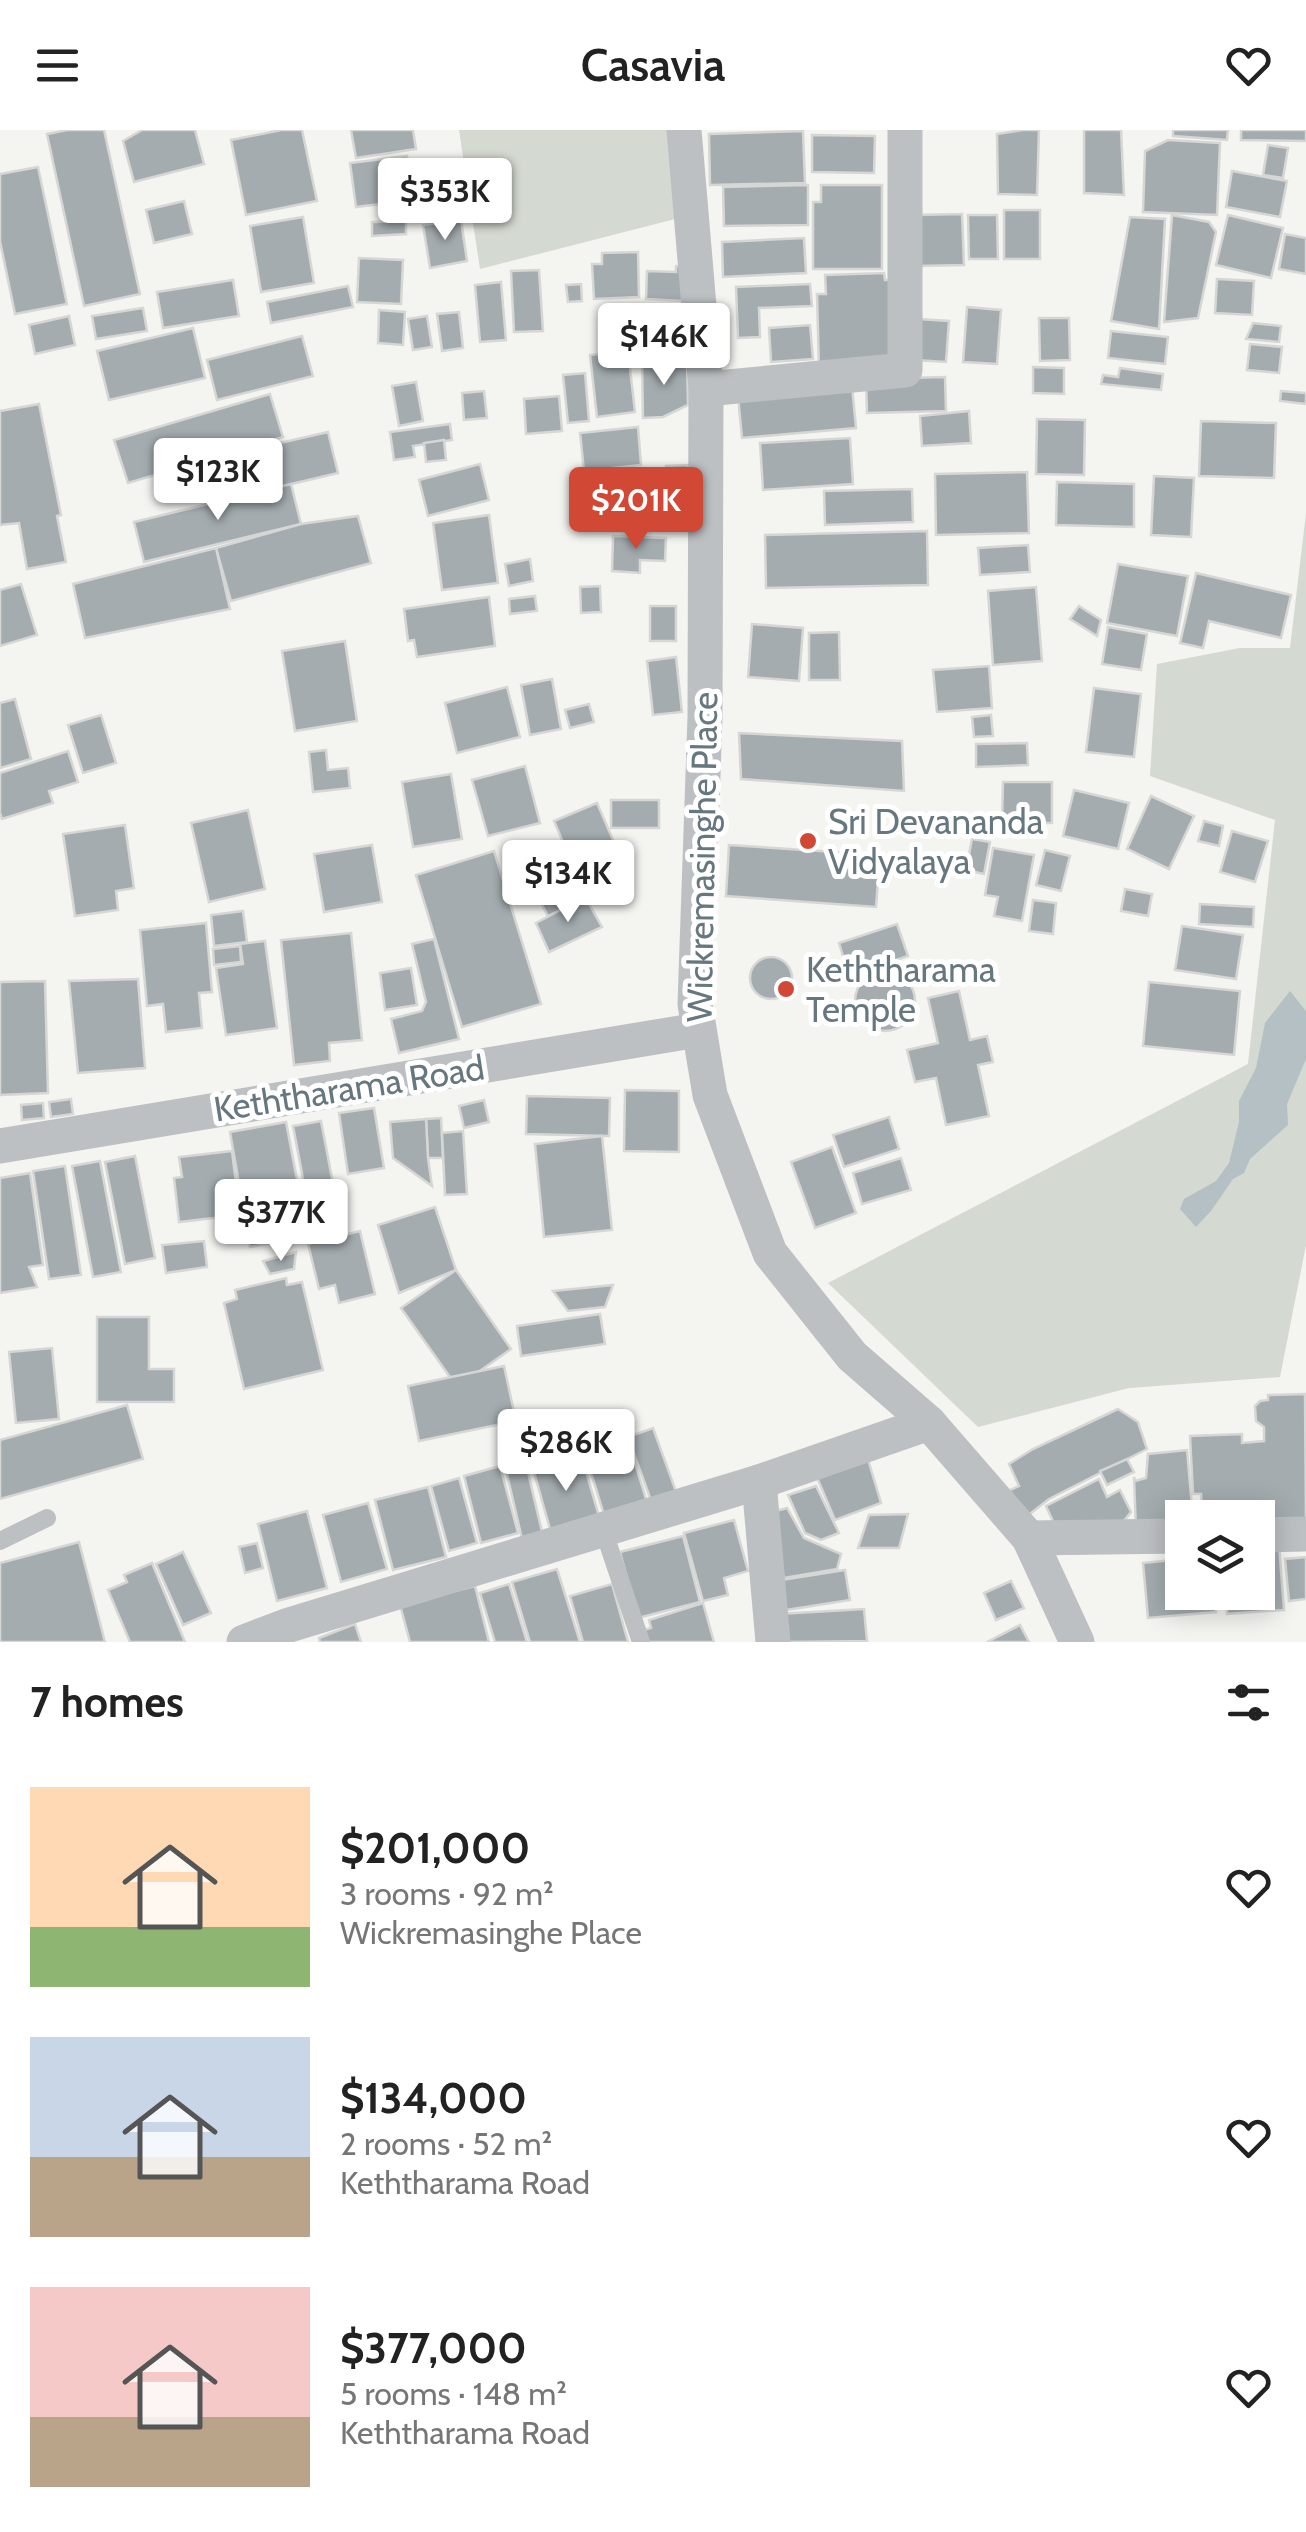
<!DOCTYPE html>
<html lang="en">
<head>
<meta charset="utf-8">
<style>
	:root { --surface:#fff; --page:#f2f2f2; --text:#222; --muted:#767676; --accent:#d14935 }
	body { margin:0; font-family:Cabin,sans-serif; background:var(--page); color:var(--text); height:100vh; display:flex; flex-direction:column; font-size:38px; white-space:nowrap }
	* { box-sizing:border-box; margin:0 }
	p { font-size:32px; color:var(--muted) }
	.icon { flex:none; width:55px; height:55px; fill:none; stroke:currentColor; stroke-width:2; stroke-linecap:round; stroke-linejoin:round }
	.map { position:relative; height:1512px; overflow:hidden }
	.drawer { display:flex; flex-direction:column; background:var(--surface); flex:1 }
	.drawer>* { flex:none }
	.controls { position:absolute; left:1165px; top:1370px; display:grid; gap:20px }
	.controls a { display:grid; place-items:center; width:110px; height:110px; border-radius:0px; background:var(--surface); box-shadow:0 5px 25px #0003; font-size:50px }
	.price { position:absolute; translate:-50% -85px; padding:0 22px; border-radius:10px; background:#fff; color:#222; font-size:32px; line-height:65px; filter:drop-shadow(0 2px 5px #0008) }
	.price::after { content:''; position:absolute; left:50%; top:60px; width:30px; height:22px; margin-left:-15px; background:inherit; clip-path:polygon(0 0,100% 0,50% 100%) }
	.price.selected { background:var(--accent); color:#fff }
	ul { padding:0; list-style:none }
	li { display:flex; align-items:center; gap:30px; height:250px; padding:0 30px }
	li span { display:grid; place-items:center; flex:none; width:280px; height:200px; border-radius:0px; color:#555 }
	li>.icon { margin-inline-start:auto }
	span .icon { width:120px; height:120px; fill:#fffc; stroke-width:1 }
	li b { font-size:42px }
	h2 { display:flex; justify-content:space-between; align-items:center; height:120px; padding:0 30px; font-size:42px }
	header { display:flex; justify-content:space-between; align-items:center; height:130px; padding:0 30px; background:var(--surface); font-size:45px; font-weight:600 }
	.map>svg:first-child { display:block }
</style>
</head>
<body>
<header><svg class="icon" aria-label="menu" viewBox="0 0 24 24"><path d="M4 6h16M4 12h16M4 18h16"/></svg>Casavia<svg class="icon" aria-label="heart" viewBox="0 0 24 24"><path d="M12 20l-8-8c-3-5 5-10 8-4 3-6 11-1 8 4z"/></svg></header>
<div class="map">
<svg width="1306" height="1512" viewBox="0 0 1306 1512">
	<rect width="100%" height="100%" fill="#f4f4f1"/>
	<g fill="#d4d9d1">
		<path d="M459,0H669L679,88L480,139Z"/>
		<path d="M1306,383V1115L1280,1247L1129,1258L978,1297L828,1153L1248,934L1275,690L1150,646L1157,534L1240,518H1290Z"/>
	</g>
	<path fill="#b4c0c3" d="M1290,861L1306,881V929L1287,974L1288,995L1250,1029L1244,1043L1233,1049L1211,1081L1196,1097L1180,1079L1184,1069L1216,1051L1229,1033L1239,992V971L1256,938L1265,893Z"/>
	<g fill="#a4acb0" stroke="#d6d6d4" stroke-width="2.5">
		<path d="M67,0H104L140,164L84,176L47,4Z"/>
		<path d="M142,0H195L204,34L134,52L123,11Z"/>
		<path d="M281,0H302L317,71L246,85L231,10Z"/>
		<path d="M351,0H413L416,19L356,28Z"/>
		<path d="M1023,0H1039L1037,65L998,64L997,4Z"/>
		<path d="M1084,0H1121L1124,65L1084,63Z"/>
		<path d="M1173,0H1228L1227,10L1173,6Z"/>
		<path d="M1241,0H1306V11L1241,10Z"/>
		<path d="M803,1L805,53L710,55L709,4Z"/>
		<path d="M812,5L875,6L874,43L812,42Z"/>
		<path d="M1168,10L1220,13L1217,85L1143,82L1145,21Z"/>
		<path d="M1268,15L1288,18L1283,48L1263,45Z"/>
		<path d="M407,26L413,70L356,77L350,33Z"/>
		<path d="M38,37L67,174L15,184L0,111V44Z"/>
		<path d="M1232,41L1287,51L1280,87L1226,77Z"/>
		<path d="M808,55V95L724,96L723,57Z"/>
		<path d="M821,55H882V139H813V72H821Z"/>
		<path d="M184,71L192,104L154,113L146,80Z"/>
		<rect x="1004" y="80" width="36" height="49"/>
		<path d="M962,84L964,135L918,136L917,85Z"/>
		<path d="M968,85H997L998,129H969Z"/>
		<path d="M1172,85L1209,92L1216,102L1198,188L1164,192Z"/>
		<path d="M1228,85L1283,98L1271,148L1216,135Z"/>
		<path d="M303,87L314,153L261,162L250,96Z"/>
		<path d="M1130,87L1165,89L1159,199L1111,191Z"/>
		<path d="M461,90L467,131L430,138L423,95Z"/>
		<path d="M406,91V104L372,106V92Z"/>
		<path d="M1285,104L1306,108V144L1279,139Z"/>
		<path d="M804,108L806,143L723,147L722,112Z"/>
		<path d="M638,122L639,167L594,169L592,134H602V123Z"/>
		<path d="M359,128L403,130L401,174L357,172Z"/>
		<path d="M676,136H684L682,171L646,169L647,141L676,142Z"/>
		<path d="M539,140L543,201L514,202L511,141Z"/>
		<path d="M884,143L885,150H896L899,237L819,239L817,164H826L825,145Z"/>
		<path d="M1217,149L1254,151L1252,185L1215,183Z"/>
		<path d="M233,150L239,186L163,198L157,162Z"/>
		<path d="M501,152L506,210L480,212L475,155Z"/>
		<path d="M581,154L582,171L568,172L566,155Z"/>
		<path d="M810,154L812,176L759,178L760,207L738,208L736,157Z"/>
		<path d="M348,156L353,177L271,193L267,172Z"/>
		<path d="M967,177L1001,180L997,234L963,232Z"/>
		<path d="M143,178L147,201L96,209L92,186Z"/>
		<path d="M379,180L405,182L403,215L378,213Z"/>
		<path d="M459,182L463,218L442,221L437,184Z"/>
		<path d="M69,186L75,215L35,224L29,195Z"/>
		<path d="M427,186L432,217L413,220L408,189Z"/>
		<path d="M1039,188H1069L1070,230L1040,231Z"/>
		<path d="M918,189L949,191L946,232L915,230Z"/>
		<path d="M1253,193L1281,196L1279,212L1246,209Z"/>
		<path d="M810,195L813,229L771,232L769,198Z"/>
		<path d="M193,198L205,248L109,270L97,221Z"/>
		<path d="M1111,201L1168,207L1165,234L1108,228Z"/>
		<path d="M302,206L313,246L217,270L207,230Z"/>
		<path d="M1250,214L1282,217L1279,243L1247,240Z"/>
		<path d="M628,221L635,282L597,287L590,225Z"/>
		<path d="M642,231H687L688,275L663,287L643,288Z"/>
		<path d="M1033,237L1064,238V264L1033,263Z"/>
		<path d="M1120,238L1163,244L1161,260L1101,254L1103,245L1118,247Z"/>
		<path d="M585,243L589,291L568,293L563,245Z"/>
		<path d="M945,247L946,281L867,283L866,249Z"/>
		<path d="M416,252L423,291L399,296L392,256Z"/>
		<path d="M852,256L856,298L742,308L738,266Z"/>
		<path d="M484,261L487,288L464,290L462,263Z"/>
		<path d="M1281,261L1306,263V274L1280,271Z"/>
		<path d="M270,264L283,307L128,353L114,310Z"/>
		<path d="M559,266L562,301L526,304L524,269Z"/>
		<path d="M39,274L61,385L57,386L66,432L27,439L19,393L0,395V281Z"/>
		<path d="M969,281L971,313L922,316L920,286Z"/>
		<path d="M1037,289L1085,290L1084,345L1036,344Z"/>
		<path d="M1201,291L1276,293L1274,348L1199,346Z"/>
		<path d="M450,294L452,310L413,316L415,327L394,330L390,302Z"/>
		<path d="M638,297L641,335L584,341L580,303Z"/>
		<path d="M328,302L338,343L211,373L201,331Z"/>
		<path d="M850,308L853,354L763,360L760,313Z"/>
		<path d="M444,310L446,330L426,332L424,313Z"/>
		<path d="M480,334L489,370L428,386L419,350Z"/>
		<path d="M688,335V353H666V336Z"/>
		<path d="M659,341L661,357L641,359L639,343Z"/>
		<path d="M1027,342L1029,403L936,405L935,344Z"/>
		<path d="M1154,346L1194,348L1191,407L1151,405Z"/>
		<path d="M1057,352L1134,354V397L1056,395Z"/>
		<path d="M291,354L301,394L144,432L134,392Z"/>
		<path d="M912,359L913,392L825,395L824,361Z"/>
		<path d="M489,385L498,453L442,460L433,393Z"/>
		<path d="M358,386L371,433L231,471L216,418L301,394Z"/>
		<path d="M927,401L928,455L766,458L765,405Z"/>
		<path d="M613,406L666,408L665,431L640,430V443L612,441Z"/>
		<path d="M1028,415L1030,442L980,445L978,418Z"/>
		<path d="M216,418L230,479L85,508L73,454Z"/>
		<path d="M530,429L533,451L509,456L505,434Z"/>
		<path d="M1118,434L1188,446L1177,506L1107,493Z"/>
		<path d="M1196,443L1291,465L1281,508L1209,491L1203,518L1180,513Z"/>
		<path d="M21,454L37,505L0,516V460Z"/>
		<path d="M600,456L601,482L581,483L580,457Z"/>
		<path d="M1036,457L1042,531L993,535L988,461Z"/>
		<path d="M535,466L537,481L510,484L509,469Z"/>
		<path d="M489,467L495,516L417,527L414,510L408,511L404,479Z"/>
		<rect x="650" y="476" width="26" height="35"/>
		<path d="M1079,476L1101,490L1097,506L1070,489Z"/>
		<path d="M752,494L803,498L799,551L748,547Z"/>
		<path d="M1108,497L1147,504L1141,540L1102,534Z"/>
		<path d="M839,502L840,550H809V503Z"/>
		<path d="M345,511L357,591L295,601L282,521Z"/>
		<path d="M676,527L682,582L653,585L647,531Z"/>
		<path d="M989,536L992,578L937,582L933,540Z"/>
		<path d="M552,549L561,599L530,605L521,555Z"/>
		<path d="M507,557L520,607L457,623L445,573Z"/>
		<path d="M1094,558L1141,564L1134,627L1086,622Z"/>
		<path d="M15,569L31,629L0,638V573Z"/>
		<path d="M589,574L594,592L570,598L565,580Z"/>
		<path d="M101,585L116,633L83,643L68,595Z"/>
		<path d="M991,585L993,606L974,607L972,587Z"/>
		<path d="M739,603L902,611L904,661L741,649Z"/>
		<path d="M1027,613L1028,635L976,637V614Z"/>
		<path d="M326,620L328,640L348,638L350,658L313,662L309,622Z"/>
		<path d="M68,621L78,652L49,661L53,673L2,689L0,683V643Z"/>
		<path d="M525,636L540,693L488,706L472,650Z"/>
		<path d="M451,644L462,709L413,717L402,652Z"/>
		<path d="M1003,652H1052V693H1002Z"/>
		<path d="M1074,660L1129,673L1118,719L1063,706Z"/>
		<path d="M1151,666L1194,686L1169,739L1127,719Z"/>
		<rect x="611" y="670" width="48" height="28"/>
		<path d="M597,673L633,756L613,764L607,747L593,753L585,733L574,738L554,691Z"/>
		<path d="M248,680L265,759L209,772L191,693Z"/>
		<path d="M1204,691L1223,696L1219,716L1198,711Z"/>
		<path d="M125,695L134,758L116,761L118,780L75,786L63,704Z"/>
		<path d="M1232,701L1268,711L1255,752L1220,742Z"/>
		<path d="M972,709L990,712L984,744L966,740Z"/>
		<path d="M372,715L382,772L324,782L314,724Z"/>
		<path d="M729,715L880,725L876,777L726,766Z"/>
		<path d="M993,718L1034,725L1022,791L994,786L998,767L985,765Z"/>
		<path d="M559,720L585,767L548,786L523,739Z"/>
		<path d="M1045,720L1070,726L1061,761L1036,755Z"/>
		<path d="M494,721L541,874L462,897L416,745Z"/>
		<path d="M1125,759L1152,764L1148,786L1121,781Z"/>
		<path d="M585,767L602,797L549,822L536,793Z"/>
		<path d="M1033,770L1056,773L1053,804L1029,801Z"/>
		<path d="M1200,774L1254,777L1253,797L1199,794Z"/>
		<path d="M243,781L247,812L214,816L211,785Z"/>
		<path d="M206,793L212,862L199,863L202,898L166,902L163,874L147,876L140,800Z"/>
		<path d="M897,794L908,826L849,846L839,813Z"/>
		<path d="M1182,796L1243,805L1236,849L1175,840Z"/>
		<path d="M351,803L362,910L329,913L330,931L294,935L281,810Z"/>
		<path d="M434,809L459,909L399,923L391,889L422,881L426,872L412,814Z"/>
		<path d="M265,811L277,898L226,905L216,838L243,834L240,814Z"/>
		<path d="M240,816L241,832L214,835L213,819Z"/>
		<circle cx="771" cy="848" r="21"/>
		<path d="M411,838L417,875L385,880L380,843Z"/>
		<circle cx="885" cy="871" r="30"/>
		<path d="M138,849L145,938L78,943L69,851Z"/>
		<path d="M45,851L48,963L0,965V852Z"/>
		<path d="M1149,852L1240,861L1234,925L1143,916Z"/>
		<path d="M959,861L970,910L987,906L993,932L978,935L989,986L946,995L936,948L915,952L907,920L938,913L928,868Z"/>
		<path d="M625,960L679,961V1022L624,1021Z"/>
		<path d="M527,966L610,968L609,1006L526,1004Z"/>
		<path d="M71,969L73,984L51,987L49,972Z"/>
		<path d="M484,970L489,992L464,998L459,976Z"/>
		<path d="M43,973L44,988L22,990L21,975Z"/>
		<path d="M374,978L384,1038L348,1044L339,983Z"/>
		<path d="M889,987L899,1019L844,1037L833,1005Z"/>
		<path d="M441,988L443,1028H428L426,989Z"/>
		<path d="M426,989L428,1028L432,1056L393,1028L390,992Z"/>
		<path d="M321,991L340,1090L303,1097L308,1075L293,996Z"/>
		<path d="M286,992L301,1071L293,1081L298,1108L250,1117L230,1002Z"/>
		<path d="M463,1001L467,1064L445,1065L442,1003Z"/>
		<path d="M602,1006L612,1100L544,1107L535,1014Z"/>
		<path d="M832,1017L856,1083L815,1098L791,1032Z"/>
		<path d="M232,1021L240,1085L179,1092L174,1048L182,1047L179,1027Z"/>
		<path d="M135,1026L155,1128L125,1134L105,1032Z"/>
		<path d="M901,1028L911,1060L862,1074L853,1043Z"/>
		<path d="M100,1031L121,1142L93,1147L72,1036Z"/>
		<path d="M65,1036L81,1145L49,1149L33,1041Z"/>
		<path d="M30,1043L43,1135L29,1137L37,1157L0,1163V1048Z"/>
		<path d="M435,1077L456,1140L399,1163L378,1095Z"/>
		<path d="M360,1101L375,1164L339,1173L335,1155L319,1159L308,1114Z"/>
		<path d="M204,1111L207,1137L166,1143L162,1115Z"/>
		<path d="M296,1122L294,1139L270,1144L263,1131Z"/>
		<path d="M456,1140L511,1219L457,1257L401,1178Z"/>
		<path d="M286,1148L287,1155L302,1152L323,1240L244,1259L224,1173L237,1169L235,1160Z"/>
		<path d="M613,1155L605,1177L568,1181L553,1161Z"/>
		<path d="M600,1184L605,1214L521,1226L517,1196Z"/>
		<path d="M97,1187H149V1239H174V1272H97Z"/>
		<path d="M52,1218L59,1289L16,1293L9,1222Z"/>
		<path d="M504,1236L516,1291L419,1311L408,1256Z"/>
		<path d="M1305,1264L1306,1395L1258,1397V1388H1198V1384H1202L1201,1364H1193L1190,1306L1242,1304V1313L1264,1311V1297L1256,1291L1255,1276L1260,1271L1268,1270V1265Z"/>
		<path d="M127,1275L143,1329L0,1369V1310Z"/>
		<path d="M1118,1279L1138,1292L1147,1319L1049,1369L1022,1390L1008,1361L1019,1356L1009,1334L1033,1319Z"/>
		<path d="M653,1298L678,1367L653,1376L628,1307Z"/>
		<path d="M628,1310L649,1379L606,1391L585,1323Z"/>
		<path d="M1187,1320L1193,1388H1182V1399L1136,1401L1134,1347L1135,1351L1146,1348L1148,1324Z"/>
		<path d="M580,1321L601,1393L552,1406L532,1335Z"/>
		<path d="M867,1326L881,1373L835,1390L816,1345Z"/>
		<path d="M1127,1329L1134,1342L1107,1355L1100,1341Z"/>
		<path d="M526,1334L543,1406L523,1413L506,1340Z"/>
		<path d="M500,1336L518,1403L481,1413L464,1346Z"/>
		<path d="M459,1348L477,1413L449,1421L431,1356Z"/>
		<path d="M1099,1349L1107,1367L1120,1360L1131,1382L1118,1398L1057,1400L1046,1376Z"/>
		<path d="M816,1356L839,1403L821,1410L805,1403L788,1365Z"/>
		<path d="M428,1357L446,1427L393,1440L375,1370Z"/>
		<path d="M368,1373L387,1439L341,1452L323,1385Z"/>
		<path d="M787,1378L804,1408L841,1424L837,1439L784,1448L765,1384Z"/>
		<path d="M307,1381L327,1458L277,1471L258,1394Z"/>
		<path d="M908,1384L899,1418H858L869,1385Z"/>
		<path d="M734,1390L748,1441L724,1448L728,1465L703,1471L684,1403Z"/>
		<path d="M683,1406L700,1472L638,1488L620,1422Z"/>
		<path d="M79,1412L105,1512H0V1433Z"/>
		<path d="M257,1413L263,1438L245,1443L239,1417Z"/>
		<path d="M1279,1414L1284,1480L1227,1484L1226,1462H1258V1416Z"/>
		<path d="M183,1422L211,1483L183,1495L156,1434Z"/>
		<path d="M1306,1427V1469L1289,1471L1285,1429Z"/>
		<path d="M1182,1429V1462H1214L1216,1482L1148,1488L1143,1433Z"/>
		<path d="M152,1433L185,1512H130L108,1460L127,1452L124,1445Z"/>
		<path d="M557,1439L580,1512H530L512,1452Z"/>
		<path d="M845,1440L850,1470L780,1481L775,1451Z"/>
		<path d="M1011,1451L1024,1478L996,1490L984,1463Z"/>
		<path d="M509,1454L527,1512H495L480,1463Z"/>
		<path d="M612,1454L628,1512H583L570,1466Z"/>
		<path d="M475,1456L489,1512H410L400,1475Z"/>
		<path d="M703,1473L714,1512H647L644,1500L651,1498L649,1490Z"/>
		<path d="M864,1479L867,1511L781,1512L779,1484Z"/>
		<path d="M355,1494L361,1512H320L319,1508Z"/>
		<path d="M1020,1495L1029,1512H987Z"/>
	</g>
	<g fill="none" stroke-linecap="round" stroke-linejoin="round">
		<g stroke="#bcc0c3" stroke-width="18">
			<path d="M603,1399L641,1512"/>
			<path d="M0,1411L47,1388"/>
		</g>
		<g stroke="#bcc0c3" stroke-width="35">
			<path d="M684,0L706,259L705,587L695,874L710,965L770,1123L852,1226L929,1293L1029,1408L1077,1512"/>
			<path d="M706,259L905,240V0"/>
			<path d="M0,1016L698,900"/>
			<path d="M759,1352L773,1512"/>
			<path d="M1258,1405L1306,1404"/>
			<path d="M1029,1408L1182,1406"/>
			<path d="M244,1512L286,1496L759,1352L929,1293"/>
		</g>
	</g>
	<g fill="#d14935" stroke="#fff" stroke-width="4">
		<circle cx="808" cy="711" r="10"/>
		<circle cx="786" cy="859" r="10"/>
	</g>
	<g text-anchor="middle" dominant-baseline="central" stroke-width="10" stroke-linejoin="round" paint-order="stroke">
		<g font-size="35" fill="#66777f" stroke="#fff" text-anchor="start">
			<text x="828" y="691">Sri Devananda<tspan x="828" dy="40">Vidyalaya</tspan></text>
			<text x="806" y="839">Keththarama<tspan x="806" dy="40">Temple</tspan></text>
		</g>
		<g font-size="35" fill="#66777f" stroke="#fff">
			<text transform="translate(702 727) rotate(-89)">Wickremasinghe Place</text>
			<text transform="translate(349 958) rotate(-9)">Keththarama Road</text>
		</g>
	</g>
</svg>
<div class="controls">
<a><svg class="icon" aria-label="layers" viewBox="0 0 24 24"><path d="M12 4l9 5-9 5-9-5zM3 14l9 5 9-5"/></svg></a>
</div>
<b class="price" style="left:445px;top:113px">$353K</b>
<b class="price" style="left:664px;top:258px">$146K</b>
<b class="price" style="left:218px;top:393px">$123K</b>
<b class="price selected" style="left:636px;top:422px">$201K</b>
<b class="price" style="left:568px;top:795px">$134K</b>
<b class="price" style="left:281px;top:1134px">$377K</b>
<b class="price" style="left:566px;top:1364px">$286K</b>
</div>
<section class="drawer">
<h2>7 homes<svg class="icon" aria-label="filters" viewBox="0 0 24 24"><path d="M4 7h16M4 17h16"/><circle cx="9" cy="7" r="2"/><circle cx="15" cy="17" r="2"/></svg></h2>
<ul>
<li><span style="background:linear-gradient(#ffd9b3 70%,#8fb573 0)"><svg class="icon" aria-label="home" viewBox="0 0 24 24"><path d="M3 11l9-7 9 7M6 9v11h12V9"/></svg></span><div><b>$201,000</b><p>3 rooms · 92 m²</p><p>Wickremasinghe Place</p></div><svg class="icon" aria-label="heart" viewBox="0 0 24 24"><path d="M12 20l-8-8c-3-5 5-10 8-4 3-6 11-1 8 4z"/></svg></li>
<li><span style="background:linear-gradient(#c9d6e8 60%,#b9a48a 0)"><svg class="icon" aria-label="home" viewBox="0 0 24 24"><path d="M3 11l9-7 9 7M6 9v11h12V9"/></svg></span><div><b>$134,000</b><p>2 rooms · 52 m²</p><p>Keththarama Road</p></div><svg class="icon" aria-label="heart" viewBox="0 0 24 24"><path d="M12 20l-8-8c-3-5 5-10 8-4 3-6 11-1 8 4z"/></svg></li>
<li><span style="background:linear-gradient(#f6c9c9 65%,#b9a48a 0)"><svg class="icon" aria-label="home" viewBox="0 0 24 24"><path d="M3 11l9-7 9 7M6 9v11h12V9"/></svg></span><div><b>$377,000</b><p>5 rooms · 148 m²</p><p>Keththarama Road</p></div><svg class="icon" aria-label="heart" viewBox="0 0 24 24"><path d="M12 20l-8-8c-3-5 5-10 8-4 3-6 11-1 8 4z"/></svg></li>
</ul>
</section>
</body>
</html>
